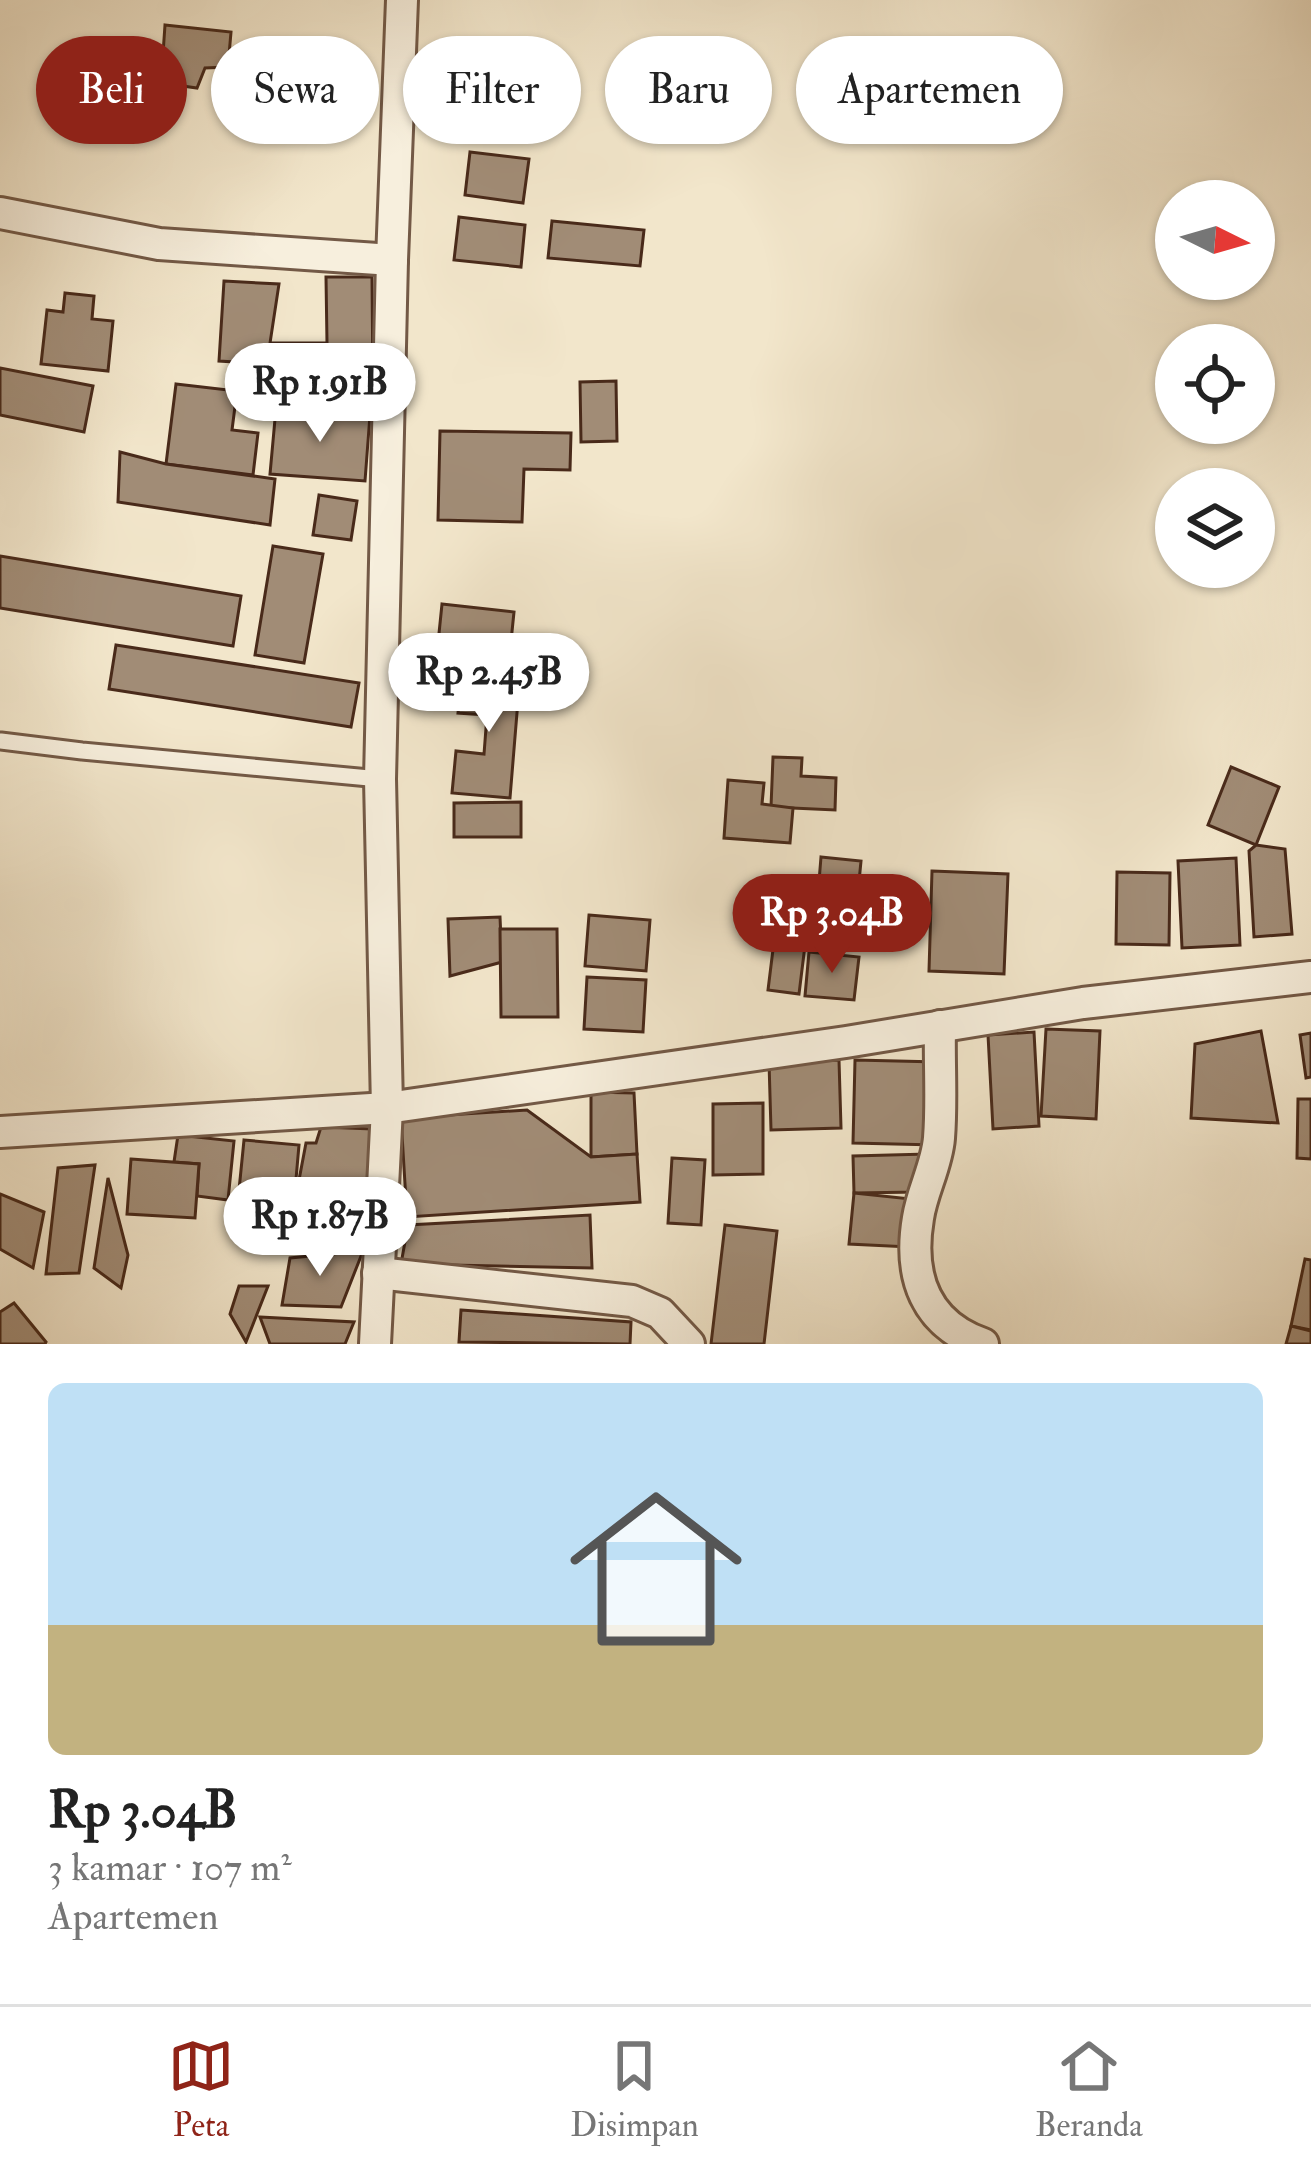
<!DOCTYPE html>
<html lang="id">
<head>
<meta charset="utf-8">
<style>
	:root { --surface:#fff; --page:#f6f6f6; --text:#222; --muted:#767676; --line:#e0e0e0; --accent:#8f2418 }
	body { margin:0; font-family:"IM FELL Double Pica",serif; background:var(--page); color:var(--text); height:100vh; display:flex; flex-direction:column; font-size:45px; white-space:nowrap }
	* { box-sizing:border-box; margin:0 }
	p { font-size:39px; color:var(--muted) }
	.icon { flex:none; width:66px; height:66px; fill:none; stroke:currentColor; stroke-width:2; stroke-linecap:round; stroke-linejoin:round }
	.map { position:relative; height:1344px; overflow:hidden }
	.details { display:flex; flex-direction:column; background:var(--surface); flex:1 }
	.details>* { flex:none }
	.hud { position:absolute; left:36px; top:36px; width:1239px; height:108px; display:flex; gap:24px }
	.needle { width:78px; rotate:95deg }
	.controls { position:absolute; left:1155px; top:180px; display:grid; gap:24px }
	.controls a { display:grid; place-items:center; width:120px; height:120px; border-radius:50%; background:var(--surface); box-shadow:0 3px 9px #0004; font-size:60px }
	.price { position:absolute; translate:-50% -102px; padding:0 27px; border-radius:42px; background:#fff; color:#222; font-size:39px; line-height:78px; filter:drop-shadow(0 3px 6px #0008) }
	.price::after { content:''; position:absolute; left:50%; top:72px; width:36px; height:27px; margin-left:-18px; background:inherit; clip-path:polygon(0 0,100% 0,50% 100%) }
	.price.current { background:var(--accent); color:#fff }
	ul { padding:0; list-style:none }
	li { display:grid; align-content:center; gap:24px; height:636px; padding:0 48px }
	li span { display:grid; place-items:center; height:372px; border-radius:18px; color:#555 }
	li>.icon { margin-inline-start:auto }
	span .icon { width:216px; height:216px; fill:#fffc; stroke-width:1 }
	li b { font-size:51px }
	.pill { padding:0 42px; border-radius:54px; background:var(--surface); box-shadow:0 3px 9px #0004; font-size:42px; line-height:108px }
	.pill.current { background:var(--accent); color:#fff }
	.menu { display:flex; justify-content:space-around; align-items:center; height:168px; border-top:3px solid var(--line); background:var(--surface); font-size:33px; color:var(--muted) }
	.menu a { display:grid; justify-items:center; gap:6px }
	.menu .current { color:var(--accent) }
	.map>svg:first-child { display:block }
</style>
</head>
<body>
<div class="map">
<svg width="1311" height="1344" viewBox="0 0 1311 1344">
	<rect width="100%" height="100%" fill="#f2e6cb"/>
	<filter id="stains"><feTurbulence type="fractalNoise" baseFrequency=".00167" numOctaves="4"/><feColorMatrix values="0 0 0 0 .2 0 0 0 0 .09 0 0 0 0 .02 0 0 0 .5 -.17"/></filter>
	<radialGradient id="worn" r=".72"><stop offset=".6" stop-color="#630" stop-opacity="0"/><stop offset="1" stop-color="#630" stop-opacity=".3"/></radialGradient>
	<g fill="#a18c76" stroke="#492a1a" stroke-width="3">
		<path d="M165,25L231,32L228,67L205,68L197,88L161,83Z"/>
		<path d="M470,152L529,159L523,203L465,195Z"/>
		<path d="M459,217L525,225L521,267L454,260Z"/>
		<path d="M552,221L644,230L640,266L548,258Z"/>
		<path d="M326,277H372L373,385L270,386V343H327Z"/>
		<path d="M224,281L279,284L270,343V364L219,361Z"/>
		<path d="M65,293L94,296L92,319L113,321L108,371L41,364L47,310L63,312Z"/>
		<path d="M0,368L93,386L84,432L0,415Z"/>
		<path d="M616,381L617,441L581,442L580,382Z"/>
		<path d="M176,384L237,391L232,430L258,433L253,475L166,464Z"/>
		<path d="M276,408L370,415L365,481L270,474Z"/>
		<path d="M440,431L571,433L570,470L524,469L522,522L438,520Z"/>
		<path d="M120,452L166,464L275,479L270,525L118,502Z"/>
		<path d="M319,495L357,501L351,540L313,535Z"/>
		<path d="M273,546L323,554L304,663L255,655Z"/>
		<path d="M0,556L241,596L233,646L0,608Z"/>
		<path d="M442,604L514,612L509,661L437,653Z"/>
		<path d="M116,645L359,683L351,727L109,689Z"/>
		<path d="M462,671L520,676L510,798L452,793L456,751L484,754L487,715L458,713Z"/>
		<path d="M773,757L802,758L801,776L836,778L835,810L771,807Z"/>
		<path d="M1231,767L1279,787L1256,845L1208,825Z"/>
		<path d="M728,780L764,783L762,804L793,808L790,843L724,838Z"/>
		<path d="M521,802V837H454V803Z"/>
		<path d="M1256,845L1285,849L1292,934L1254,937L1249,851Z"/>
		<path d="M821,857L861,861L855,923L816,919Z"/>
		<path d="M1236,858L1240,945L1182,948L1178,861Z"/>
		<path d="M932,871L1008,874L1004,974L929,971Z"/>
		<path d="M1117,872L1170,873L1169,945L1116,944Z"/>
		<path d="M589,915L650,920L646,971L585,966Z"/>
		<path d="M500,917L502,962L450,976L448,919Z"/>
		<path d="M777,917L808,921L799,994L768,990Z"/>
		<path d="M500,929H557L558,1017H501Z"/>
		<path d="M809,952L859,957L854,1000L805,996Z"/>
		<path d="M587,977L646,980L643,1032L584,1029Z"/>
		<path d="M1046,1029L1100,1031L1096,1119L1041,1116Z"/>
		<path d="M1261,1031L1278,1123L1191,1118L1195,1044Z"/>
		<path d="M1034,1032L1039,1126L993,1129L988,1035Z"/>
		<path d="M1311,1033V1077L1306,1078L1300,1035Z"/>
		<path d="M839,1060L841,1128L771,1130L769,1062Z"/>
		<path d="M855,1060L938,1062L936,1145L853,1143Z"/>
		<path d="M591,1092L634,1093L637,1154L591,1157Z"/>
		<path d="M1298,1099H1311V1159L1297,1158Z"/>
		<path d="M763,1103V1174L713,1175V1104Z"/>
		<path d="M527,1110L591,1157L637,1154L640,1202L407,1217L401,1118Z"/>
		<path d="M321,1127L373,1129L368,1217L316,1211L319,1179L299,1180L306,1143H316Z"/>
		<path d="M178,1135L234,1141L228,1200L197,1196L199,1164L174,1162Z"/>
		<path d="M244,1140L299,1145L294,1202L238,1200Z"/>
		<path d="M927,1154L918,1192L854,1193L853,1156Z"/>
		<path d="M672,1158L705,1160L701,1225L668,1223Z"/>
		<path d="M131,1159L199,1164L195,1218L127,1214Z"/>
		<path d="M95,1165L79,1273L46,1274L58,1168Z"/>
		<path d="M108,1178L128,1255L121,1288L94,1268Z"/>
		<path d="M854,1193L911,1199L909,1247L849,1244Z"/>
		<path d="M0,1194L44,1212L33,1268L0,1249Z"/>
		<path d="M590,1215L592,1268L401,1264L408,1225Z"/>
		<path d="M725,1225L777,1231L764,1344H711Z"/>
		<path d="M363,1251L341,1307L282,1305L290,1258Z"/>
		<path d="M1305,1259L1311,1260V1330L1291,1326Z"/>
		<path d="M239,1286H268L246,1342L230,1314Z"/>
		<path d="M14,1303L46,1342L45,1344H0V1312Z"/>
		<path d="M461,1310L631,1322L630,1344L459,1342Z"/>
		<path d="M260,1317L354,1322L345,1344H270Z"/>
		<path d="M1291,1326L1311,1331V1344H1286Z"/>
	</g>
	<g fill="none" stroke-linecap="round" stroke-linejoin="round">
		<defs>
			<path id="service" d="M1,741L82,751L380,779"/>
			<g id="minor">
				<path d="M0,213L159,244L392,260"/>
				<path d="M940,1026C939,1063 942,1101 939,1138C937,1165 922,1191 918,1218C908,1277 925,1324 983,1344"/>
				<path d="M0,1132L387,1108L846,1042L1083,1003L1311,977"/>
				<path d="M378,1273L632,1301L660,1313L689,1344"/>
				<path d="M375,1344L387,1108L380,779L392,260L402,0"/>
			</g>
		</defs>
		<use href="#service" stroke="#735946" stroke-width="21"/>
		<use href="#minor" stroke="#735946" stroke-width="36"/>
		<use href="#service" stroke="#f7efdd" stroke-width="15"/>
		<use href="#minor" stroke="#f7efdd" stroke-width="30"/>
	</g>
	<rect width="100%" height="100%" filter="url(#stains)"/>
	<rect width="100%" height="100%" fill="url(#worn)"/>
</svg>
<div class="controls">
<a><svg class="needle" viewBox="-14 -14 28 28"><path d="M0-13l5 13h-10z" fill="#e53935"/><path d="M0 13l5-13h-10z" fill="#767676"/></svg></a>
<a><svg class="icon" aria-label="locate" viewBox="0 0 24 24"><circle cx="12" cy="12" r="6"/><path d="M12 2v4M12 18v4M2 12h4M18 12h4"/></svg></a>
<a><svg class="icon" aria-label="layers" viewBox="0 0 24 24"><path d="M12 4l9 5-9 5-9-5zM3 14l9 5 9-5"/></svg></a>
</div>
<b class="price" style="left:320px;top:445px">Rp 1.91B</b>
<b class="price" style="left:489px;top:735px">Rp 2.45B</b>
<b class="price current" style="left:832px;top:976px">Rp 3.04B</b>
<b class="price" style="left:320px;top:1279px">Rp 1.87B</b>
<div class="hud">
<a class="pill current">Beli</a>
<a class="pill">Sewa</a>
<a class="pill">Filter</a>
<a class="pill">Baru</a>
<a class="pill">Apartemen</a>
</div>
</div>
<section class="details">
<ul>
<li><span style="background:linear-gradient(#bfe0f5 65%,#c2b280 0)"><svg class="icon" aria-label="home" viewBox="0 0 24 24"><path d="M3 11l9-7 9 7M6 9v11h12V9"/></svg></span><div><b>Rp 3.04B</b><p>3 kamar · 107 m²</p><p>Apartemen</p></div></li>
</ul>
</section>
<nav class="menu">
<a class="current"><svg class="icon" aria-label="map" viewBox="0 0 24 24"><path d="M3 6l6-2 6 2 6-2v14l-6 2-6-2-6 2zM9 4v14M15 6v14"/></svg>Peta</a>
<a><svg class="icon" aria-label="saved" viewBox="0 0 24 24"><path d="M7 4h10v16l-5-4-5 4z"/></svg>Disimpan</a>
<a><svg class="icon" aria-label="home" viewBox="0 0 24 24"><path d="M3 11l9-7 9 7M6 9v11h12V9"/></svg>Beranda</a>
</nav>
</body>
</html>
